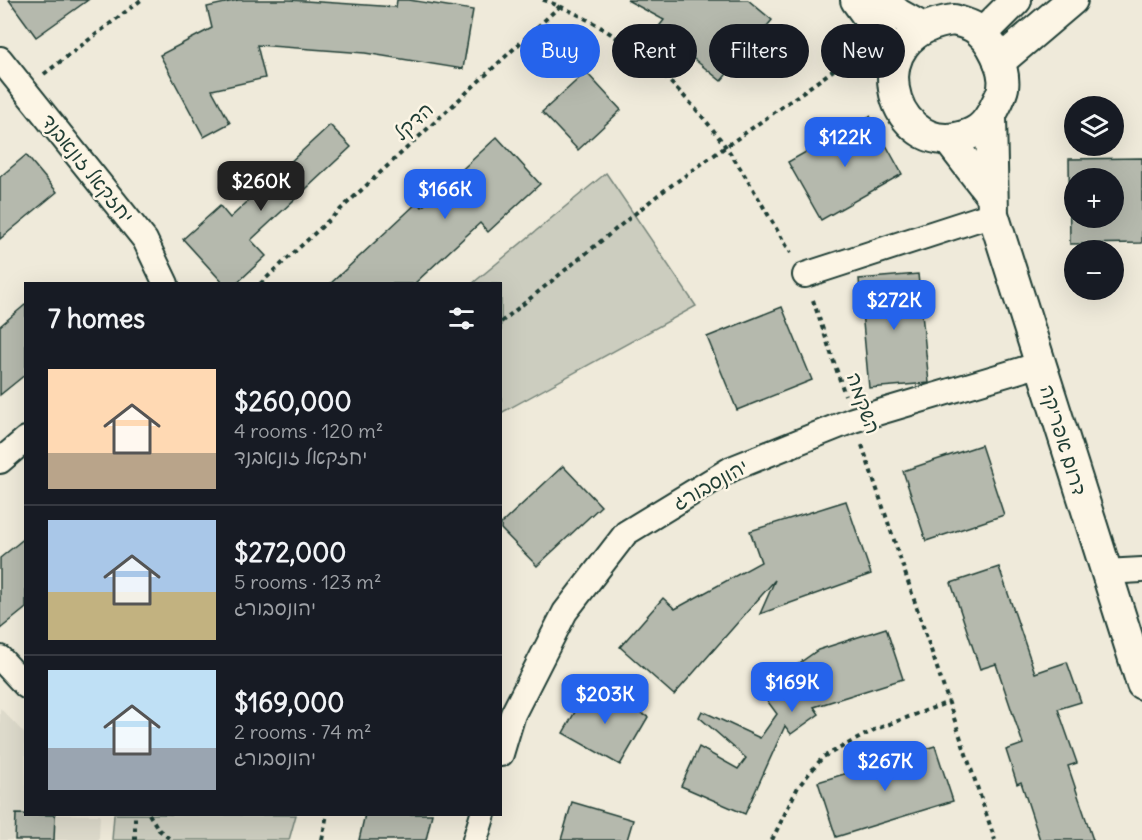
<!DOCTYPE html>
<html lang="en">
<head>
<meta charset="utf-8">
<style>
	:root { --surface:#171b24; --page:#242831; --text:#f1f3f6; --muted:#9ea1a6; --line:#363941; --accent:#2563eb }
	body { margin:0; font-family:Delius,"Playpen Sans Hebrew",sans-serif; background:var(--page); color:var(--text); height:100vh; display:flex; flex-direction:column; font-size:22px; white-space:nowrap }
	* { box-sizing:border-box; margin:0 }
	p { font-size:20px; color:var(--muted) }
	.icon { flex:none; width:33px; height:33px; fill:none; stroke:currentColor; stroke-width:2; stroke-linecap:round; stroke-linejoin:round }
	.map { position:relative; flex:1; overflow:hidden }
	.sheet { position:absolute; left:24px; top:282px; width:478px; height:534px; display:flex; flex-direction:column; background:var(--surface); border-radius:0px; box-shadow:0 6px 24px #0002 }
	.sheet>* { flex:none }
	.hud { position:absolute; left:520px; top:24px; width:531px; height:54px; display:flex; gap:12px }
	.buttons { position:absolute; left:1064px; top:96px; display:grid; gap:12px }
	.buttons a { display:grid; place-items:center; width:60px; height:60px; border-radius:50%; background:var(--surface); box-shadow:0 6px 24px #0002; font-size:30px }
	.price { position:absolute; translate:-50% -51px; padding:0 14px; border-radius:12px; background:var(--accent); color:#fff; font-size:20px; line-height:39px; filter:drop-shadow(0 2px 3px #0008) }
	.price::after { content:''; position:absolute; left:50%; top:36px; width:18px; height:14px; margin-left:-9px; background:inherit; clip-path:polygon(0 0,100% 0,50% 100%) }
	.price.selected { background:#222; color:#fff }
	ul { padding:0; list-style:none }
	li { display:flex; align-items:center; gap:18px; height:150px; padding:0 24px }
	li+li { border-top:2px solid var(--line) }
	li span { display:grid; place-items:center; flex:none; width:168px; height:120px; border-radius:0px; color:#555 }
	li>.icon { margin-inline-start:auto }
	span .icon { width:72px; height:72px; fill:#fffc; stroke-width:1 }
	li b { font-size:26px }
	h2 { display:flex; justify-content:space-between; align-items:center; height:72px; padding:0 24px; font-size:26px }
	.pill { padding:0 21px; border-radius:27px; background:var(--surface); box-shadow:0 6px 24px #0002; font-size:21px; line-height:54px }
	.pill.selected { background:var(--accent); color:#fff }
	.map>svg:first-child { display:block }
</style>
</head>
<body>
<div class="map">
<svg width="1142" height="840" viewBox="0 0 1142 840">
	<rect width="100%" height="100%" fill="#efeada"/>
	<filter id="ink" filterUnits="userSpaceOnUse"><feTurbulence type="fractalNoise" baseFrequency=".0167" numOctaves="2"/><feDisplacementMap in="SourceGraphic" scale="12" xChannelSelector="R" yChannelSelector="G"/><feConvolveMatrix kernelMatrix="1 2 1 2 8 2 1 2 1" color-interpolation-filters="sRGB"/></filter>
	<g filter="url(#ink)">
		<path fill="#dedbcc" d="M0,708L25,734L26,814L100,815L99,840H0Z"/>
		<g fill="#cccdbf" stroke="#76857a" stroke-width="1.5">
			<path d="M606,173L696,306L501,413V284L473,283Z"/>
			<path d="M114,815V814L296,815L289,840H112Z"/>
		</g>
		<g fill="#b5b9ad" stroke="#1f3d34" stroke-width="1.5" fill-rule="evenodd">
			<path d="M9,0H88L36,37Z"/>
			<path d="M238,0H290L396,7L397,0H409L473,10L463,69L365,53L257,45L265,78L212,90L230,123L204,137L160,55L212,28L207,7Z"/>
			<path d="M627,0H748L772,20L721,81L657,29L664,20Z"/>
			<path d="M586,72L621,110L578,150L542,112Z"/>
			<path d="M870,116L902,174L821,220L788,162Z"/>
			<path d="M330,125L351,147L251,240L266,256L236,284H224L183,239L220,206L230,218Z"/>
			<path d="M497,137L540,184L488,232L480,223L414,284H330L418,202L422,207Z"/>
			<path d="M26,155L57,192L0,239V177Z"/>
			<path d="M1142,158V243L1070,244L1069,159ZM1074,178H1113V218H1074Z"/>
			<path d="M918,274L929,383L869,388L859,279Z"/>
			<path d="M26,304V374L0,395V326Z"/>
			<path d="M782,307L812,380L737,410L707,337Z"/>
			<path d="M981,445L1004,515L926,541L903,471Z"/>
			<path d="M563,466L601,506L537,566L501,529V524Z"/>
			<path d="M846,501L871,574L760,614L775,580L674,695L620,647L663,598L675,609L761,562L750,531Z"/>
			<path d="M26,537V608L0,629V558Z"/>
			<path d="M999,567L1035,673L1067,662L1081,702L1058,709L1077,763L1068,766L1093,840H1040L1021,782L1017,784L1006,750L1023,744L996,664L980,669L951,583Z"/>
			<path d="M886,628L903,679L814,707L819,714L791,734L785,726L745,814L681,786L699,747L738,769L746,758L699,717L702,711L760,738L777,714L760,691L818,650Z"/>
			<path d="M591,684L648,717L620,765L563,733Z"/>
			<path d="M935,746L953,801L836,837L818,782Z"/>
			<path d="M572,802L633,820L627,840H561Z"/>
			<path d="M16,814L55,815L54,840H15Z"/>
			<path d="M365,814H432L426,840H359Z"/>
		</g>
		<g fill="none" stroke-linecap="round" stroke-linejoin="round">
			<defs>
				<g id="minor">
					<path d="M0,59L145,240L166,284"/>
					<path d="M805,275L993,214"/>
					<path d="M0,461L26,439"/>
					<path d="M1105,572L1142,570"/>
					<path d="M0,658L26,686"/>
					<path d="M501,754L513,714L565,612L626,533L731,469L853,420L1041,364"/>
					<path d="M475,840L483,814"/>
				</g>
				<g id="tertiary">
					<path d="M856,0L896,56"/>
					<path d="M882,0L898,14L923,28"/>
					<path d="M954,20C960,22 969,24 975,28C991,38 1006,69 1003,88C1002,94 997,103 994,109C985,127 976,134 956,138C891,151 856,32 954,20Z"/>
					<path d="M982,34L1016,0"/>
					<path d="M999,62L1072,0"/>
					<path d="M991,116L993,214L1142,684"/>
					<path d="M948,139L992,196"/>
				</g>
			</defs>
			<use href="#minor" stroke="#1f3d34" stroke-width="28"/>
			<use href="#tertiary" stroke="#1f3d34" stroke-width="34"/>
			<g stroke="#1f3d34" stroke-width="4" stroke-dasharray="4.5 4.5" stroke-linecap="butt">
				<path d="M543,0C617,25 681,85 726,147C750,181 769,218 791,253"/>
				<path d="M44,74L141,0"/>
				<path d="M260,284L560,6"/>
				<path d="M813,300L845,395"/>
				<path d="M501,322L658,195L859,52"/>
				<path d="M862,445L995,840"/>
				<path d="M149,814L159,830L171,840"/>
				<path d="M135,840V814"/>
				<path d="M322,840L327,814"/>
				<path d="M772,840L798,787L823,757L876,729L949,702"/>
			</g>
			<use href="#minor" stroke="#fcf5e5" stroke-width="24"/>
			<use href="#tertiary" stroke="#fcf5e5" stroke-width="30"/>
		</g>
	</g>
	<g text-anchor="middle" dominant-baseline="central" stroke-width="5" stroke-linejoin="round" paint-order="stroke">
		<g font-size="20" fill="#1f3d34" stroke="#fcf5e5">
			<text transform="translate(413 121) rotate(-43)">הדקל</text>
			<text transform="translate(88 168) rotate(51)">יחזקאל זונאבנד</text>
			<text transform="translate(864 403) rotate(71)">השקמה</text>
			<text transform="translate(1064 440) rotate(73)">דרום אפריקה</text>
			<text transform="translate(710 484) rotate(-29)">יהונסבורג</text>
		</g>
	</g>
</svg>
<div class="buttons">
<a><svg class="icon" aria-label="layers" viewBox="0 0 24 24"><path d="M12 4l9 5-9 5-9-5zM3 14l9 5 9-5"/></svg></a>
<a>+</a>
<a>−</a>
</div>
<b class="price" style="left:845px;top:168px">$122K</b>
<b class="price selected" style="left:261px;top:212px">$260K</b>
<b class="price" style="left:445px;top:220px">$166K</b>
<b class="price" style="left:894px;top:331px">$272K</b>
<b class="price" style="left:792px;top:713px">$169K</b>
<b class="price" style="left:605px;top:725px">$203K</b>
<b class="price" style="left:885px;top:792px">$267K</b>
<div class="hud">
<a class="pill selected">Buy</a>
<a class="pill">Rent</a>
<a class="pill">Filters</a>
<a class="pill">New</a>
</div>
<section class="sheet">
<h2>7 homes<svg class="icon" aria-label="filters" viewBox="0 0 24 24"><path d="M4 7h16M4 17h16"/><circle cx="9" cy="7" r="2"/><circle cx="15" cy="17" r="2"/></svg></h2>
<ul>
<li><span style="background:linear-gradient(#ffd9b3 70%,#b9a48a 0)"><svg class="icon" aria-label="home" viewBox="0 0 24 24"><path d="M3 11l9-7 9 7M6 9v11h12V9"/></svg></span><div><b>$260,000</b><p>4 rooms · 120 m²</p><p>יחזקאל זונאבנד</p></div></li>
<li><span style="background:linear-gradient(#a9c7e8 60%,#c2b280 0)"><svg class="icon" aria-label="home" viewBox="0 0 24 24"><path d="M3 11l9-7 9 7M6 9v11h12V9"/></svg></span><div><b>$272,000</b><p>5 rooms · 123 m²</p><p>יהונסבורג</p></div></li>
<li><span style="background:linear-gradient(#bfe0f5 65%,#9aa5b1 0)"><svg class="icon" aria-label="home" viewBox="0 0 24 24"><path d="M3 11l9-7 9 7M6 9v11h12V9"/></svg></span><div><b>$169,000</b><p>2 rooms · 74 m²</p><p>יהונסבורג</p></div></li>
</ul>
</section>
</div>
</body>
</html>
